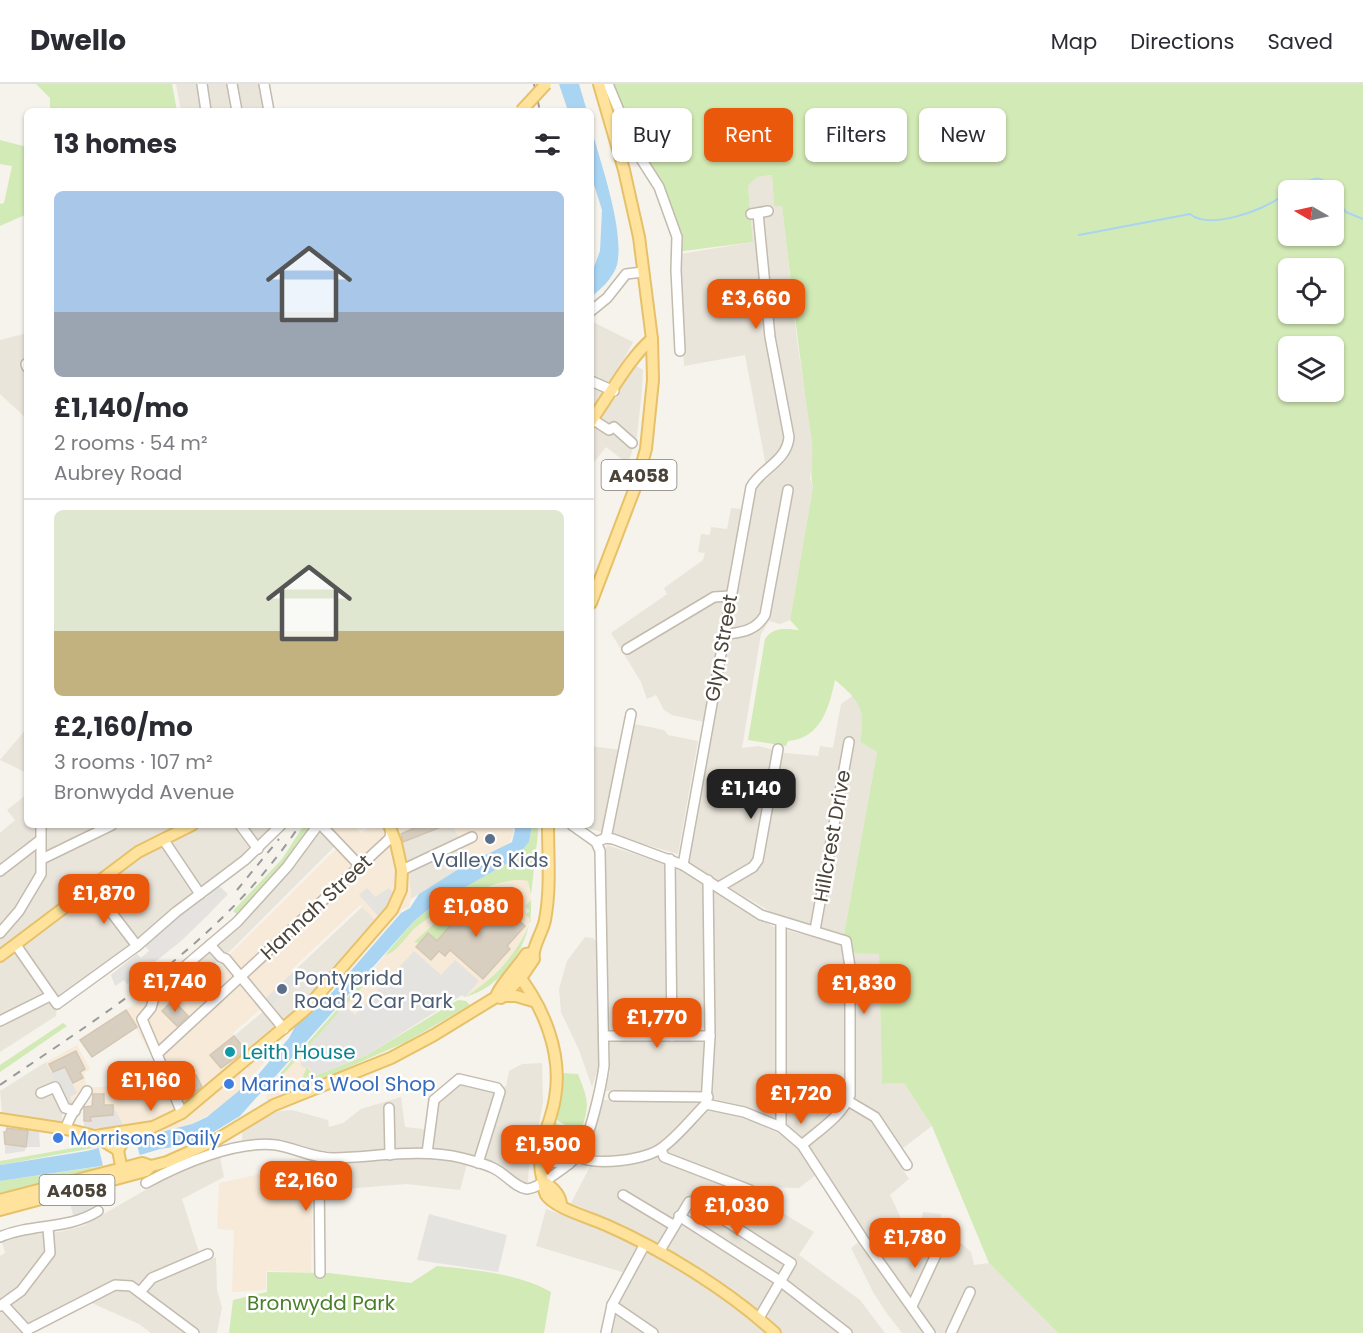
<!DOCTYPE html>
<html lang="en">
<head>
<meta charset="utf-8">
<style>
	:root { --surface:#fff; --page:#f7f7f7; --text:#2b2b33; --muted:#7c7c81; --line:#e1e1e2; --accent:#ea580c }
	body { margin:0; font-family:Poppins,sans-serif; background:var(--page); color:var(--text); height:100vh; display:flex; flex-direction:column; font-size:22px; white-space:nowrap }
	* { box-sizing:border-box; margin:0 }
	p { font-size:20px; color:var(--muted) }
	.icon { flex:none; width:33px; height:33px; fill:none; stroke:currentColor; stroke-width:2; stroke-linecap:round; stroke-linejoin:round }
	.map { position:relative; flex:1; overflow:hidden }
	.drawer { position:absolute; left:24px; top:24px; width:570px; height:720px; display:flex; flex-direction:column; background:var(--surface); border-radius:9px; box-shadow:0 2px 4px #0004 }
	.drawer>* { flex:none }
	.top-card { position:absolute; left:612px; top:24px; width:570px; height:54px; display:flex; gap:12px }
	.needle { width:39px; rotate:279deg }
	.controls { position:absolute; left:1278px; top:96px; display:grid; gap:12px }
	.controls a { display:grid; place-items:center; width:66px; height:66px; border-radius:9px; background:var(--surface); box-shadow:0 2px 4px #0004; font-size:30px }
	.price { position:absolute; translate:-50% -51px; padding:0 14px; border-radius:12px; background:var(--accent); color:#fff; font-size:20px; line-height:39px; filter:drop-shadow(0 2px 3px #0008) }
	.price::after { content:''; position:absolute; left:50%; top:36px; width:18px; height:14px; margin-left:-9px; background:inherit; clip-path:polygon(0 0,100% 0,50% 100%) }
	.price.on { background:#222; color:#fff }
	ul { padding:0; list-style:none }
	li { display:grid; align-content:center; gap:12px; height:318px; padding:0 30px }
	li+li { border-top:2px solid var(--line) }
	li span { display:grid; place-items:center; height:186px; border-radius:9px; color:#555 }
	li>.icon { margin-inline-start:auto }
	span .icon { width:108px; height:108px; fill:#fffc; stroke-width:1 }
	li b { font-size:26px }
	h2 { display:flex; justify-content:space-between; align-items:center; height:72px; padding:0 30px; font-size:26px }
	.chip { padding:0 21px; border-radius:9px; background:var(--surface); box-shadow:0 2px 4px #0004; font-size:21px; line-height:54px }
	.chip.on { background:var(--accent); color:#fff }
	header { display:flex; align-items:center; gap:36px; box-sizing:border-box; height:84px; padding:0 30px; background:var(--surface); border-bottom:2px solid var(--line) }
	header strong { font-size:28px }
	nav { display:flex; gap:33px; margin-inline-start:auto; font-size:21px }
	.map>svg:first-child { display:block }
</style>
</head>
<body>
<header>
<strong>Dwello</strong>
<nav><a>Map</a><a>Directions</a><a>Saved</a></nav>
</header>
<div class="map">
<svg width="1363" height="1249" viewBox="0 0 1363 1249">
	<rect width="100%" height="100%" fill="#f6f3ec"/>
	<g fill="#eae5da">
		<path d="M176,0H260L264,27H181Z"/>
		<path d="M772,91L774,122H782L797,256L814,368L810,394L813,403L790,536L780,540L769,537L761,550L742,664L759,662L784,669L818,672L820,662L833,664L841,620L854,611L860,622L863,638L860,658L877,668L844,850L779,833L687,778L713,640L672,631L664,626L656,611L647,615L641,598L611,549L667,510L664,504L703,476L705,469L698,468L701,450L710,451L711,443L727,445L731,424L751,426L757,401L768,393L745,271L684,282L679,185L680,170L753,158L748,102L757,93Z"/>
		<path d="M591,237L633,258L606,309L591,328Z"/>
		<path d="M27,249V335L0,310V256Z"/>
		<path d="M635,281L643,286L642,306L637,352L628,380L606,363L591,382V345L617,312Z"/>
		<path d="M635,640L664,646L668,651L698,657L678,770L591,745L584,741H591V662L628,667Z"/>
		<path d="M27,644V689L0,676Z"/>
		<path d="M27,710V741H36L39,788L33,801L0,846V749L15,736L7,726Z"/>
		<path d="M43,741H102L48,769L44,767Z"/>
		<path d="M125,741H182L131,767L0,866V851L16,836L44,795L45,779Z"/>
		<path d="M204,741H276L255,765L58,917L56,932L0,968V877L143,771Z"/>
		<path d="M446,741H453L460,756L407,779L401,758Z"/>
		<path d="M319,745L335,762L227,870H224L216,861Z"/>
		<path d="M607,761L677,784L774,843L879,870L882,1000L904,999L932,1042L894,1071L909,1095L890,1111L916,1166L923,1128L941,1130L939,1152L962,1160L971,1168L974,1181L989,1179L1058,1249H937L868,1154L807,1061L787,1042L745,1024L711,1015L703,1008L605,1007L610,988L605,768Z"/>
		<path d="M458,766L465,781L411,815L409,788Z"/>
		<path d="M362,823L377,837L304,920L285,937L277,934L270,925L298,896L292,889Z"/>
		<path d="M585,853L593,854L598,860V984L592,1003L579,966L561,928L559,905L567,877Z"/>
		<path d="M210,866L218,877L168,917L160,907Z"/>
		<path d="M265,926L279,942L247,968L234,952Z"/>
		<path d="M46,978L56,999L54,1005L63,1026L62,1037L2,1029L0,1007Z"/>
		<path d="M542,979L543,1017L539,1041L530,1066L528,1098L521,1099L469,1073L460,1106L406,1100L345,1105L329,1103L325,1069L281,1055L242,1056V1046L279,1027L292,1026L328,1036L329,1043L343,1039L361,1025L401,1013L405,1043L433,1046L437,1017L461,999L497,1008L506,1002L509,987L522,980Z"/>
		<path d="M603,1016L696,1017L714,1026L744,1033L789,1054L817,1090L799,1104L754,1103L756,1113L814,1148L799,1171L860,1216L885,1249H781L757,1226L649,1154L571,1119L594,1075L590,1070L589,1059Z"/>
		<path d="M220,1073L224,1093L182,1115L202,1178L216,1173L217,1206L222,1223L217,1249H151L139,1240L78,1213L30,1241L33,1249H0V1172L5,1169L2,1158L24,1151L59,1148L83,1142L173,1090Z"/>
		<path d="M546,1125L600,1144L649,1168L708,1203L767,1249H612L618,1218L632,1191L536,1162Z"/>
		<path d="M860,1157L925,1249H902L886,1228L873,1208L851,1164Z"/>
	</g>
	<g fill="#f7ead8">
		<path d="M321,741H353L361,749L372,741H418L399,751L409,787L411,815L409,823L403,825L386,842L381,841L360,821L290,887L299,896L270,925L263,923L233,949L256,976L263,972L267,975L240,1006L216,1027L192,1040L135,1054L125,1043L113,1021H104V1010H92L90,1003H107L155,978L126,926L156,904L165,912L169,920L224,876L337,764Z"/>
		<path d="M453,741H510L514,748L508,760L465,781L458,766L460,756Z"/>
		<path d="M520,795L528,797L531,816L525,822L531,835L514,870L484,901L465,913L462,911L367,971L314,992L267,1017L266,1013L269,1006L364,901L374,888L373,885L385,871L393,867L413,846L430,832L454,818L508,796Z"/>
		<path d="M77,961L90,985L84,989L86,999L76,1018L67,1023L46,978Z"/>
		<path d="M270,1088H313L311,1188L266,1187V1206L232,1208L234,1146L217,1145L219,1099Z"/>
	</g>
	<path fill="#e6e2dd" d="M92,1010H104V1021H113L124,1042L117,1044H84V1022H92Z"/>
	<g fill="#d2eab5" fill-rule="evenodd">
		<path d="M36,0H172L177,27H50V14Z"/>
		<path d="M608,0H1363V1249H1058L989,1179L932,1042L904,999L882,1000L879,870L852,869L849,857L844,850L877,668L860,658C866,625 860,617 835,596C829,624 821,654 788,657L786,662L748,656L765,555C774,542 785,545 799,546L790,536L813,403C809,388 814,373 812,358C800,279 791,201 782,122H774L772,91L757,93L748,102L753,158L676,168L678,160L650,85ZM1288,106H1334V152H1288ZM1288,184H1334V230H1288ZM1288,262H1334V308H1288Z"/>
		<path d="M0,56L27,63V130L0,142V120L4,119L12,82L0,80Z"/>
		<path d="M304,741H311L295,762L298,766L239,832L233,827L282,775Z"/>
		<path d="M532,741H538V749L531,811L528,797C500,789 437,826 415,844C406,852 397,869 385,871L414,837L434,821L515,775L529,758Z"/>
		<path d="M484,815L483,820L474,831L466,824L437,857L428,849L419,859L414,858L438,836Z"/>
		<path d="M531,816C534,855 505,903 465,913C496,894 518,869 531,836L526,831L529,827L525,822Z"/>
		<path d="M373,885L374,893L364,901L279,995L277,993Z"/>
		<path d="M458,916L466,917L470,921L406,958L297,1006L307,983L314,992L367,971Z"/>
		<path d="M63,939L67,942L0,988V981Z"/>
		<path d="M563,989L578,990C589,1018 590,1021 580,1050L557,1036L562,1010Z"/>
		<path d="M554,1038L581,1055C574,1067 568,1074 553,1077L548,1070Z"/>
		<path d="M90,1061H98L99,1063L0,1081V1077Z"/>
		<path d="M103,1082L51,1098L0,1109V1097Z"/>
		<path d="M437,1182C475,1186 517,1189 551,1208L544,1249H229L233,1216L267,1208V1188L329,1189L411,1199Z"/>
	</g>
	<g fill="#e5e3e0">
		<path d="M218,801L228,810L207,832L180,858L127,900L124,896L115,902L111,891L137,870L141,874L149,867L145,862L203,812L206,814Z"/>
		<path d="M367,804L375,813L389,804L394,809L388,825L380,834L359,811Z"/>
		<path d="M414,867L441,891L455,876L479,897L465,913L462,911L367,971L314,992L309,983L304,984L300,980L309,970L306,966L344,922L355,931Z"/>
		<path d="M292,889L299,896L272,923L265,915Z"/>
		<path d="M65,983L77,1009L70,1013L73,1020L67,1023L51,989Z"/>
		<path d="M18,1043L39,1046L40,1063H25V1067L5,1070V1060L16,1061Z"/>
		<path d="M89,1108L94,1125L89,1126V1129L73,1131L69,1114Z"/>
		<path d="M429,1130L507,1151L498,1188L417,1176Z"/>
	</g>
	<g fill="#a9d4f2">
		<path d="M559,0H579L587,27H568Z"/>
		<path d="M591,43C600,78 625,146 617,181C613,194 601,205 591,213V191L600,167L602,126L591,91Z"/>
		<path d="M513,741H532L529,758L515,775L434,821L414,837L240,1032L207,1052L186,1061L160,1065L107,1081L0,1097V1081L87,1067L192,1040L207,1033L258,991L289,954L296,941L322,920L401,829L410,824L419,810L465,781L512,758L515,746Z"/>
	</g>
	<path fill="#f6f3ec" d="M135,1054L140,1072L103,1082L98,1061Z"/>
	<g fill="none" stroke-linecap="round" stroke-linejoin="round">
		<g stroke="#a9d4f2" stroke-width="2">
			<path d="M1287,105C1306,103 1320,82 1330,106"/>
			<path d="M1334,114L1346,128L1363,135"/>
			<path d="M1079,151L1190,130C1209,146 1261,127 1279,114"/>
		</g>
	</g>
	<g fill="#d8cfc1" stroke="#d3c7b4" stroke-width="1.5">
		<path d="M446,741L403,758L401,750L421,741Z"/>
		<path d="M500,819L525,842L507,862L510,865L483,895L450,866L445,872L439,867L431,876L416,863L428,849L437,857L466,823L474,831L483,820L492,828Z"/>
		<path d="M173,916L188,932L177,942L162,927Z"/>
		<path d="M126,926L137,943L92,973L80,956Z"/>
		<path d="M234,952L246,966L221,984L210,971Z"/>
		<path d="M76,967L85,985L80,988L83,994L73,999L65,983L53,988L49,980Z"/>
		<path d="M186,988L189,994L196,991L202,1003L184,1015L174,992Z"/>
		<path d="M93,1010H104V1021H113V1031L90,1033L91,1037H84V1023L92,1022Z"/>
		<path d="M7,1044L28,1047L26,1063L5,1060L4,1048H6Z"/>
	</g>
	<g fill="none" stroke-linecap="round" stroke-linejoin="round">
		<defs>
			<g id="minor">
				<path d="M202,0L206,27"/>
				<path d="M232,0L237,27"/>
				<path d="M264,0L269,27"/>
				<path d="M608,0L636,67L659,103L677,153L676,186L680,267"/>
				<path d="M751,130L768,127"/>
				<path d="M591,227L607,214L626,190L643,188"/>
				<path d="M26,280L27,283"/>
				<path d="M591,297L614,307"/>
				<path d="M592,335L609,346L614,343L632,359"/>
				<path d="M723,551C740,548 755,548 765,531L788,406"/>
				<path d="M627,565L714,513L730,512"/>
				<path d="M240,741L258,765"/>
				<path d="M606,754L631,630"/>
				<path d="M163,755L200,810"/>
				<path d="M596,758L606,754L613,755L683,781L761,831L846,857L850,883V1011C842,1032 819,1046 802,1061"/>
				<path d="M42,775L112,741"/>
				<path d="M670,775L672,952"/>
				<path d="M683,781L751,403C762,384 787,377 789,353L770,253L758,129"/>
				<path d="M402,786L472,753"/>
				<path d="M0,787L39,757"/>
				<path d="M92,803L137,862"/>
				<path d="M719,803L753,783L758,776L778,665"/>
				<path d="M815,846L849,658"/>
				<path d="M0,849L19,827L41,790V741"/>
				<path d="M16,861L57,920L137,862L176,828L245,776L281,741"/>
				<path d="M210,861L221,873L226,875L284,945"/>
				<path d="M0,937L50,912"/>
				<path d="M604,952H710"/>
				<path d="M157,970L386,758L390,754L391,747"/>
				<path d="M41,1009L55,1003L65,1024L75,1027"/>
				<path d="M614,1012L708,1013"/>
				<path d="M848,1017L875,1033L907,1081"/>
				<path d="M706,1020L710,952L708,796"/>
				<path d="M389,1024L390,1071"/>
				<path d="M182,1029L142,935L151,924L156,907L237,838L287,783L318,741L322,742L360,782"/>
				<path d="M781,1043V838"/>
				<path d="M66,1045C69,1030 80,1020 87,1007"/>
				<path d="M661,1065L664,1073L750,1106"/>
				<path d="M427,1069L434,1016L459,995L497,1004L500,1008L478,1079"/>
				<path d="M540,1069L550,1078L569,1080"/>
				<path d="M577,1072C595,1083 646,1076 663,1063C679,1051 692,1034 706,1020L744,1028L781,1043L802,1061L863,1155L930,1249"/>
				<path d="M146,1099C181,1080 236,1056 276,1061C295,1064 316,1075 334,1074C376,1073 421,1064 462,1074C472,1077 483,1079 493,1084C505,1089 514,1103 527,1105C537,1104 545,1097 552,1092C561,1086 571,1080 578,1071C590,1054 601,1004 604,982L600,767L596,758L572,741"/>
				<path d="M623,1111L673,1141"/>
				<path d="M679,1132L780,1197L847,1249"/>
				<path d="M0,1153C32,1139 68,1146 98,1127"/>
				<path d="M659,1168L689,1118L695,1117L791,1179L759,1234"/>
				<path d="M320,1189L319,1087L323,1073"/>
				<path d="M140,1208L152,1194L208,1170"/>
				<path d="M3,1220L27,1246L115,1201L131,1202L194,1249"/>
				<path d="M612,1221L653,1249"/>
				<path d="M0,1222L21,1207L50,1169L48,1144"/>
				<path d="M912,1222L941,1160"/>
				<path d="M606,1249L612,1221L645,1160"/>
				<path d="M951,1249L970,1208"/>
			</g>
			<g id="major">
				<path d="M591,337C610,311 629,274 652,255"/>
				<path d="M591,519L636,401L646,365L653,296L652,255L639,153L624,86L599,0"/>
				<path d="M0,872L138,768L192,741"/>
				<path d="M515,887C543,921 563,969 555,1014C550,1047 533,1062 543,1098C545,1102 543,1106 546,1111C554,1124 591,1134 606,1141C663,1166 729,1207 775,1249"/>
				<path d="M504,912H516L533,917"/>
				<path d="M496,913C498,903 519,882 526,870L532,869"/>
				<path d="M0,1035L66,1045L95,1052L153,1043L182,1029L306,925L392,826L401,806L402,786L396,759L389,741"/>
				<path d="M95,1052L118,1066"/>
				<path d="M123,1092L118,1066L129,1048"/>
				<path d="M544,1098C552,1103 560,1110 561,1120"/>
				<path d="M0,1116L142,1079L151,1082"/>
				<path d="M0,1126L146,1087L151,1082L167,1078L216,1056L274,1021L391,974L434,951L496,913L501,914L521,894L534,875C531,864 543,848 545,836C551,804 548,773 548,741"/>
			</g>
		</defs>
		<use href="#minor" stroke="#c2bbae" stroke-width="12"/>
		<use href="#major" stroke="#e6c16a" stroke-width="14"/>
		<use href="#minor" stroke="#fff" stroke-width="9"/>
		<use href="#major" stroke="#ffe39c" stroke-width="10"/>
		<g stroke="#9a9a9a" stroke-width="2" stroke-dasharray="8 8" stroke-linecap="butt">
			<path d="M534,0L540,27"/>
			<path d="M237,806L279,755"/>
			<path d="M0,1001C114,923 221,858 300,741"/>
		</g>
		<defs>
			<path id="major-bridge" d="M521,27L546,0"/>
		</defs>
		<use href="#major-bridge" stroke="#e6c16a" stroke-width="14" stroke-linecap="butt"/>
		<use href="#major-bridge" stroke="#ffe39c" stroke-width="10"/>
	</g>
	<g fill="#5c6f8a" stroke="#fff" stroke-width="2">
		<circle cx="490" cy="755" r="6"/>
		<circle cx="282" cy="905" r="6"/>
	</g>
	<circle fill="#0f9aa8" stroke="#fff" stroke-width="2" cx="230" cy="968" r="6"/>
	<g fill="#3f7fe0" stroke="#fff" stroke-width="2">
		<circle cx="229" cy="1000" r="6"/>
		<circle cx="58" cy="1054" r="6"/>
	</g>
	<g text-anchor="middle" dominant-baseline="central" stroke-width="5" stroke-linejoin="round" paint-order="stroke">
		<g fill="#fff" stroke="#817c74" stroke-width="1.5">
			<rect x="601.5" y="376" width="75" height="30" rx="4.5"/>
			<rect x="39.5" y="1091" width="75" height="30" rx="4.5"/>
		</g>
		<g font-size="18" font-weight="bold" fill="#4b4439">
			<text x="639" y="391">A4058</text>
			<text x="77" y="1106">A4058</text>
		</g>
		<g font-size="20" fill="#4b4439" stroke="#fff">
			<text transform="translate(721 564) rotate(-80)">Glyn Street</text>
			<text transform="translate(832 752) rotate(-80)">Hillcrest Drive</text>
			<text transform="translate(316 823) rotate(-43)">Hannah Street</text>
		</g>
		<g font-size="20" fill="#4e5e75" stroke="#fff">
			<text x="490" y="776">Valleys Kids</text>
			<text x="294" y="894" text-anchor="start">Pontypridd<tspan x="294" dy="23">Road 2 Car Park</tspan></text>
		</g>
		<g font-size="20" fill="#0d838f" stroke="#fff" text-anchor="start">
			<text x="242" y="968">Leith House</text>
		</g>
		<g font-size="20" fill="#366cbe" stroke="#fff" text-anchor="start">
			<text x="241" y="1000">Marina's Wool Shop</text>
			<text x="70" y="1054">Morrisons Daily</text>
		</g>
		<g font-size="20" fill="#4a7f2a" stroke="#fff">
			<text x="321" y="1219">Bronwydd Park</text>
		</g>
	</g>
</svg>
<div class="controls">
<a><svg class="needle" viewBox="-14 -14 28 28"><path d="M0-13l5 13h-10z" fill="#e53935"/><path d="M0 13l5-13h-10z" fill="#7c7c81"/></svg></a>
<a><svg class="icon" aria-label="locate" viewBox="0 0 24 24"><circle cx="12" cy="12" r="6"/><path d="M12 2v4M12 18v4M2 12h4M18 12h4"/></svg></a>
<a><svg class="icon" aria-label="layers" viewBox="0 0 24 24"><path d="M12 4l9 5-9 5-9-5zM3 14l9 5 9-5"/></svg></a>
</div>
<b class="price" style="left:756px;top:246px">£3,660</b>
<b class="price on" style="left:751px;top:736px">£1,140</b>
<b class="price" style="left:104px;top:841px">£1,870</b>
<b class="price" style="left:476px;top:854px">£1,080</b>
<b class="price" style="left:175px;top:929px">£1,740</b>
<b class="price" style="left:864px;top:931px">£1,830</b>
<b class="price" style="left:657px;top:965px">£1,770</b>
<b class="price" style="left:151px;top:1028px">£1,160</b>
<b class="price" style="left:801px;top:1041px">£1,720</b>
<b class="price" style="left:548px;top:1092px">£1,500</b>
<b class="price" style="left:306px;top:1128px">£2,160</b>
<b class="price" style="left:737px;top:1153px">£1,030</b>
<b class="price" style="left:915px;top:1185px">£1,780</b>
<div class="top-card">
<a class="chip">Buy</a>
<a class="chip on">Rent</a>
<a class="chip">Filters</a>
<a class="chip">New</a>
</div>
<section class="drawer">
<h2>13 homes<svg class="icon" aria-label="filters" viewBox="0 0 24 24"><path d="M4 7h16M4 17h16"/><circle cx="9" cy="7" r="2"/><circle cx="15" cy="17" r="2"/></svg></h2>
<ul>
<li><span style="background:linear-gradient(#a9c7e8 65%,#9aa5b1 0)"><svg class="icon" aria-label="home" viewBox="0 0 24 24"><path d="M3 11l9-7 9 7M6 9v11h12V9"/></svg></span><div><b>£1,140/mo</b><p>2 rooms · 54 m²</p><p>Aubrey Road</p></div></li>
<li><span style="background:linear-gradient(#dfe7d0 65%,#c2b280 0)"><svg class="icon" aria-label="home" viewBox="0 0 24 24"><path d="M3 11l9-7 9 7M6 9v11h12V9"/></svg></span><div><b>£2,160/mo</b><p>3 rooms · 107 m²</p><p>Bronwydd Avenue</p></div></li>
</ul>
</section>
</div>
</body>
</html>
